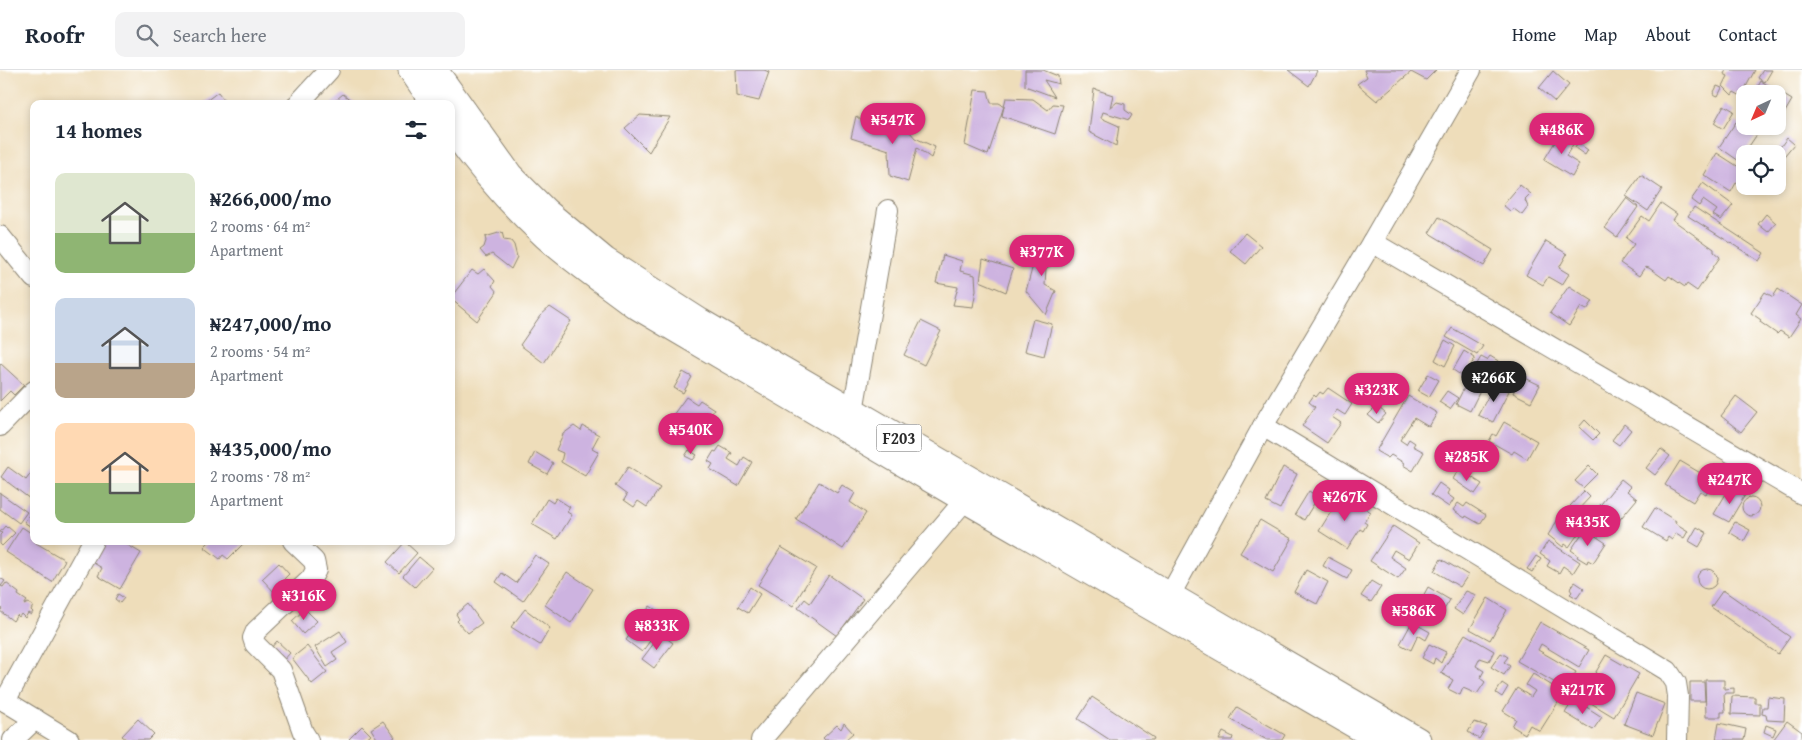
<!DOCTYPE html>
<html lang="en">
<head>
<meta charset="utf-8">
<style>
	:root { --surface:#fff; --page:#f2f2f3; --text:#1f2937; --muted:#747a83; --line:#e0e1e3; --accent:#db2777 }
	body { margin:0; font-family:"Gentium Book Plus",serif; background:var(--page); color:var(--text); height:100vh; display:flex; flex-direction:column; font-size:19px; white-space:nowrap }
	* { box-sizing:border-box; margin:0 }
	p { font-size:16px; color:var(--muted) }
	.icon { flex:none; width:28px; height:28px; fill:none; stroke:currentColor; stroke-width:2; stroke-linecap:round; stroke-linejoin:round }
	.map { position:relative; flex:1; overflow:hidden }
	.drawer { position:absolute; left:30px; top:30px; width:425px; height:445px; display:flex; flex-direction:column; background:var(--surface); border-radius:10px; box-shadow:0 2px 8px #0003 }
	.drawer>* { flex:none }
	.needle { width:32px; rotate:224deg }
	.buttons { position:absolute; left:1736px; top:15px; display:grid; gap:10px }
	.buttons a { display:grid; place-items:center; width:50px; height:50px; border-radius:10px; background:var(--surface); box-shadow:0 2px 8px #0003; font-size:25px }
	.price { position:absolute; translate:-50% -42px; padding:0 11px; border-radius:18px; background:var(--accent); color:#fff; font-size:16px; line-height:32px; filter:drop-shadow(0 1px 2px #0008) }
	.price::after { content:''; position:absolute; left:50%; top:30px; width:15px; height:11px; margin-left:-8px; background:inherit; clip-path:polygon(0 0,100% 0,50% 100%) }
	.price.selected { background:#222; color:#fff }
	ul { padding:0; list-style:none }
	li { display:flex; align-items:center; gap:15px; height:125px; padding:0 25px }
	li span { display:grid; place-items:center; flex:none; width:140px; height:100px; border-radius:10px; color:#555 }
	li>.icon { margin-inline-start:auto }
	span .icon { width:60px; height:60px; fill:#fffc; stroke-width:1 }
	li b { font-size:21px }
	h2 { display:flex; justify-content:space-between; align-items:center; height:60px; padding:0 25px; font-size:21px }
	header { display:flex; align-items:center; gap:30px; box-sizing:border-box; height:70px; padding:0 25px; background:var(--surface); border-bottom:1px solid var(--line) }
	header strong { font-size:24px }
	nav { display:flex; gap:28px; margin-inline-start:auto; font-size:18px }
	.search { width:350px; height:45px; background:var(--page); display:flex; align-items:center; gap:12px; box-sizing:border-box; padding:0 18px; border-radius:10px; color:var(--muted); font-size:19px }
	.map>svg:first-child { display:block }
</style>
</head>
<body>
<header>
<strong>Roofr</strong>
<div class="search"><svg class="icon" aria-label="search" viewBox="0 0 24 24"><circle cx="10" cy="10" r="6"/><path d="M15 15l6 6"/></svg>Search here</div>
<nav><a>Home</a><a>Map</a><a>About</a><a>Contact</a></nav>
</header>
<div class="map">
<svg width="1802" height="670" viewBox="0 0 1802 670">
	<rect width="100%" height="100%" fill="#fff"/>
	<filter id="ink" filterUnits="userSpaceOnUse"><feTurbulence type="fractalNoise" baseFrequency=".02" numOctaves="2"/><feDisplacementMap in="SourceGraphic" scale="10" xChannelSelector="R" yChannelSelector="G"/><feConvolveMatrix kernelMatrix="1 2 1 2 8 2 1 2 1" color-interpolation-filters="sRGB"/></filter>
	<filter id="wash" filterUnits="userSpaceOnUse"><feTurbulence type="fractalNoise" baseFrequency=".0096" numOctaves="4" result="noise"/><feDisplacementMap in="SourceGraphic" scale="20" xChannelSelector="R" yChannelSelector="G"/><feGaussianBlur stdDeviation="1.12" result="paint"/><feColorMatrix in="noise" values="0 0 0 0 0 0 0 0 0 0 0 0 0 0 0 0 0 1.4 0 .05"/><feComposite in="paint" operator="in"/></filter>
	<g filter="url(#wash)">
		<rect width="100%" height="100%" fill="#eeddba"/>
		<g id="blocks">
			<g fill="#cdb3e0">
				<path d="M736,0H764L769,2L759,31L737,26Z"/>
				<path d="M1025,0H1043L1058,6L1059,14L1044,10L1055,27L1025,16Z"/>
				<path d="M1288,0H1316L1317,1L1309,16Z"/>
				<path d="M1364,0H1436L1426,10L1411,2L1377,31L1357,14L1367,7Z"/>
				<path d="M1726,0H1755L1741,26L1734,22L1732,25L1723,16L1728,6L1724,4Z"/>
				<path d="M1763,0H1772L1765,12L1758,8Z"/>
				<path d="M1553,1L1569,15L1555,32L1539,18Z"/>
				<path d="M1761,11L1792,30L1778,54V24H1754Z"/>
				<path d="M1717,16L1722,18L1718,26L1713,24Z"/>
				<path d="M1094,19L1113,25L1110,38L1117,32L1125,34V40L1132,45L1129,50L1103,42L1101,48L1119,56L1116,76L1089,62Z"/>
				<path d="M975,20L988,21L991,33H999L1004,36L1006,28L1033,29L1048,40L1053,34L1063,35L1055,64L1002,46L1004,36L988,85L965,75Z"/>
				<path d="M218,22L227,34H202Z"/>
				<path d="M343,24L356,34H331Z"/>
				<path d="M1724,35L1734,41L1723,59L1714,53Z"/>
				<path d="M1745,38V49L1740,47Z"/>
				<path d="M640,45L670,47L649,82L625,58Z"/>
				<path d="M856,46L874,61L882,50L889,58L900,50L915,68L935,77L931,88L917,78L908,112L890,106L889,80L851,68Z"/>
				<path d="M1736,52L1743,57L1745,53V56H1776L1770,65L1760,60L1739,91L1719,77Z"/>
				<path d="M1561,62L1575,71L1566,86L1579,94L1572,107L1544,90Z"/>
				<path d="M1787,68L1794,74L1780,91L1778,89V84H1775Z"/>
				<path d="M1578,73L1588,80L1585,85L1575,78Z"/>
				<path d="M1717,83L1745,101V104L1738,114L1736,113L1731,122L1704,105Z"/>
				<path d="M1641,105L1662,119L1648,141L1626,126Z"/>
				<path d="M1703,113L1733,135L1721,150L1713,145L1717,140L1703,130L1699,136L1691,130Z"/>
				<path d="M1520,115L1531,124L1525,130L1528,137L1522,145L1514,139L1510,141L1503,135Z"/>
				<path d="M1627,128L1638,137L1617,167L1605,158Z"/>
				<path d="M1661,133L1677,144L1673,150L1714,179V182L1720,187L1697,221L1687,214L1685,217L1669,206L1666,210L1649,198L1645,197L1639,206L1620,193L1634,174L1626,168L1642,146L1649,151Z"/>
				<path d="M1694,137L1764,183L1759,191L1688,146Z"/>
				<path d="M1766,144L1776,153L1768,162L1758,154Z"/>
				<path d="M1439,147L1493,180L1484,196L1429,163Z"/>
				<path d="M502,162L504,170L511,171L514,175L517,187L511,199L492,184L486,187L480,180L484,177L486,171L485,167Z"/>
				<path d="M1245,163L1261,176L1246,194L1230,181Z"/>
				<path d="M1546,171L1567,184L1559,198L1569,204L1562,215L1548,207L1543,215L1526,205Z"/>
				<path d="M1039,173L1061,181L1056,193L1046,198L1045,215L1056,221L1046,245L1026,221Z"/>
				<path d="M943,185L962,191L960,201L975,205L976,220L973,237L953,235L958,217L936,213Z"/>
				<path d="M983,189L1013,199L1006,222L980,211Z"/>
				<path d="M484,199L495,211L492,216L497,222L477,251L451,229V227L472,200L478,204Z"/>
				<path d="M1569,216L1593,231L1587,240L1581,237L1569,256L1550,243Z"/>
				<path d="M1778,219L1802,235L1796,245L1801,249L1789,267L1780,261L1777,264L1760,252L1761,250L1751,243L1765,222L1773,227Z"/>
				<path d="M550,237L571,251L544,293L520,275L540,246Z"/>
				<path d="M1033,249L1052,254L1044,286L1025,281Z"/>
				<path d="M921,251L941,261L924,295L904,285Z"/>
				<path d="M1452,258L1483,276L1477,285L1446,267Z"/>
				<path d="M1445,270L1455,276L1445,296L1435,290Z"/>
				<path d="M1464,281L1475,288L1464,307L1453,300Z"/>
				<path d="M1490,286L1500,292L1498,297L1514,306L1507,318L1474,299L1481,287L1487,290Z"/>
				<path d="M0,293L24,315L14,325L10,321L0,331Z"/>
				<path d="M683,302L692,307L683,323L674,318Z"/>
				<path d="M1472,302L1486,309L1470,341L1456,334Z"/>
				<path d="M1428,304L1439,310L1429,327L1418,321Z"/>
				<path d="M1521,306L1540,315L1531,332L1513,323Z"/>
				<path d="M1495,314L1509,321L1493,352L1478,345Z"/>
				<path d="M1328,318L1352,334L1345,345L1337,340L1332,347L1341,353L1327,373L1302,356L1315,337L1309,332L1314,325L1316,327L1320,322L1323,324Z"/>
				<path d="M1447,321L1458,328L1450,339L1439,332Z"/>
				<path d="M1408,326L1437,343L1429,357L1414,348L1400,370L1406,374L1409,369L1415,373L1413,376L1424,382L1413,401L1403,395L1404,393L1391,385L1388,388L1376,381Z"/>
				<path d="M1736,326L1757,342L1741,362L1721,346Z"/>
				<path d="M686,327L697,334L700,330L714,339L709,347L713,350L707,360L702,356L697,362L673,345Z"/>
				<path d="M1377,336L1386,344L1378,353L1368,345Z"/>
				<path d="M1585,350L1599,364L1593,370L1579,357Z"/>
				<path d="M1504,352L1537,371L1527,389L1514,381L1512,384L1489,371L1493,364L1496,366Z"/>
				<path d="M1624,354L1631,360L1619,375L1612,370Z"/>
				<path d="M676,355L691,366L686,373L671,363Z"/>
				<path d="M574,356L581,361L583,356L599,365L592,378L599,382L585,406L561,392L563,383L556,380L563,364Z"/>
				<path d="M720,376L732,383L728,389L739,396L744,387L752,392L738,416L710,399L713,394L708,391L714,381L716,382Z"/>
				<path d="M1661,379L1670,386L1655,405L1646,398Z"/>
				<path d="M689,380L697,385L693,390L685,386Z"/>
				<path d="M535,382L553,393L547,404L529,394Z"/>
				<path d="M1680,391L1714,411L1706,424L1700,421L1693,432L1665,415Z"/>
				<path d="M1589,396L1597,404L1583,418L1575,411Z"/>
				<path d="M8,397L26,410L34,399V424L30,429L1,407Z"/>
				<path d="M628,397L660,418L647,437L638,431L634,437L624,430L627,425L615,416Z"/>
				<path d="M1283,397L1297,404L1280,439L1266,432Z"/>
				<path d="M1459,399L1482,414L1475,424L1453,409Z"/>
				<path d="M1621,409L1631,417L1627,421L1637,429L1611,460L1599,450L1604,444L1597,439Z"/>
				<path d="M819,412L837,423L842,415L855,423L850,432L866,443L843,479L796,449Z"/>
				<path d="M1439,413L1449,420L1447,424L1454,429L1449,437L1431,425Z"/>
				<path d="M1730,417L1745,425L1729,452L1714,444Z"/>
				<path d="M1309,421L1318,427L1304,450L1295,444Z"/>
				<path d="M1584,421L1590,427L1576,442L1570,436Z"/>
				<path d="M0,423L27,442L19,453L0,439Z"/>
				<path d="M1342,424L1371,442L1364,452L1367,454L1363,461L1360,459L1347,479L1319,461Z"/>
				<circle cx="1751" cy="437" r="9"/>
				<path d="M556,428L570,437L567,442L572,445L557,469L532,454L547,429L553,433Z"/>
				<path d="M1458,433L1464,437L1467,433L1486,445L1480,454L1466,446L1465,448L1453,440Z"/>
				<path d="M1655,438L1676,451L1675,453L1688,461L1684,468L1676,463L1672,470L1668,467L1666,471L1643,457Z"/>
				<path d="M34,439V459L24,452Z"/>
				<path d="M1562,443L1583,457L1569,477L1565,474L1563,477L1548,465Z"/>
				<path d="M1260,450L1292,469L1273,502L1240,483Z"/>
				<path d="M1735,452L1750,460L1744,471L1729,462Z"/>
				<path d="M5,456L7,458L8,457L15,463L2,476L0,474V465L2,463L0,462Z"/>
				<path d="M1393,456L1419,473L1409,489L1394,480L1390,487L1406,498L1398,509L1370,491Z"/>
				<path d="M22,457L34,465V471H37L36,473L65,490L52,512L6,482Z"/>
				<path d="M1697,457L1707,463L1699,477L1689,471Z"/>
				<path d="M1585,459L1606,473L1593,493L1588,490L1587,493L1577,487L1578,485L1571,480Z"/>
				<path d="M103,471H121L141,483L120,519L98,506L102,498L92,492Z"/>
				<path d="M210,471H241L244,473L228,489L223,485L220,489L204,477Z"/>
				<path d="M1548,471L1580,492L1573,503L1563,496L1559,503L1547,496L1550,491L1540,484Z"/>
				<path d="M405,472L417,483L399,503L387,492Z"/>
				<path d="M781,477L816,498L793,536L758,515Z"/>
				<path d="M535,485L549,494L523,531L496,512L502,503L516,513Z"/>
				<path d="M1536,486L1541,489L1532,502L1527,499Z"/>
				<path d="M419,487L432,498L415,517L403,506Z"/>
				<path d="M1328,487L1352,500L1347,509L1323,496Z"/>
				<path d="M1441,489L1468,505L1460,517L1434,501Z"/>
				<path d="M279,493L289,504L285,508L290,513L277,525L262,509Z"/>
				<circle cx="1707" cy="509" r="10"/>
				<path d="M1306,500L1328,512L1317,534L1294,522Z"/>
				<path d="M567,502L593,519L571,553L545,535Z"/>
				<path d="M829,505L863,529L837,566L798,538L805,529L810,533Z"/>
				<path d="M0,508L5,511L1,516L3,517L6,513L19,523L18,525L27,531L24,535L28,533L33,536L31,540L33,542L31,545L28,543L25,548L21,544L19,547L17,545L13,551L0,541L2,539L0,538Z"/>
				<path d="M1371,511L1381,517L1371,532L1361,526Z"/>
				<path d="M1575,512L1584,518L1577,528L1570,524L1572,522L1570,519Z"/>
				<path d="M750,517L760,524L748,543L738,537Z"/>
				<path d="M1428,517L1450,530L1442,543L1421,530Z"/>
				<path d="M1723,520L1790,567L1778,584L1711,537Z"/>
				<path d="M1466,521L1476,525L1463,545L1454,539Z"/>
				<path d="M118,524L124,528L120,533L115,529Z"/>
				<path d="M1488,528L1507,540L1490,570L1470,559Z"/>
				<path d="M468,534L482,553L468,563L457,551L459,549L456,544Z"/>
				<path d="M650,536L667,547L642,582L626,570Z"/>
				<path d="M305,539L317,551L303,564L292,551Z"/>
				<path d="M525,539L550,558L540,575L511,557Z"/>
				<path d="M1412,552L1430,562L1426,570L1418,565L1411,580L1400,574Z"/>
				<path d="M1540,552L1589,580L1579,597L1541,574L1538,580L1576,602L1566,619L1517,591Z"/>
				<path d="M340,561L347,572L332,582L337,590L327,597L315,577Z"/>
				<path d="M661,564L673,573L654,598L642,589Z"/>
				<path d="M1465,564L1494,581L1489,591L1480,588L1476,596L1484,601L1480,608L1485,612L1477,624L1463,618L1460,625L1448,619L1453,610L1441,603Z"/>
				<path d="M277,571L290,583L283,591L270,579Z"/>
				<path d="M1429,574L1446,582L1441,593L1435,588L1433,594L1422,588Z"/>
				<path d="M307,576L327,602L312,614L292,588Z"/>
				<path d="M1501,583L1508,587L1504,592L1510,596L1504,605L1491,597Z"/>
				<path d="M1606,585L1639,604L1614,647L1581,627Z"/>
				<path d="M1533,604L1564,623L1540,661L1530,655L1525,664L1512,656L1516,649L1503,641L1517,618L1531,627L1535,621L1526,615Z"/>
				<path d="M1705,610H1724V619L1734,618V623H1724L1725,642H1721V647H1706Z"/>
				<path d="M1690,612H1704L1705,631H1690Z"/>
				<path d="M1502,613L1508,617L1502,627L1496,623Z"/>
				<path d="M1636,623L1665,634L1653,665L1624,654Z"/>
				<path d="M1732,626L1755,627V633H1760V645L1731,644Z"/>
				<path d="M1092,627L1154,668L1153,670H1110L1078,649Z"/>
				<path d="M1768,627L1785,629L1784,651L1767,650L1766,645L1762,644L1763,637H1767Z"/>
				<path d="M1574,629L1602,647L1593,660L1565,643Z"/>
				<path d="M1237,637L1285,665L1282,670H1267L1230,649Z"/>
				<path d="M138,649L154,664L148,670H127L122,666Z"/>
				<path d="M383,651L395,667L391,670H378L371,659Z"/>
				<path d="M1787,651L1802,662V666L1799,670H1773Z"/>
				<path d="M1474,652L1487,656L1479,669L1468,662Z"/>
				<path d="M844,653L853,663L845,670H825L823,668L837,655L841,659Z"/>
				<path d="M1719,653L1746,659L1744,670H1716Z"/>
				<path d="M1766,655L1776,659L1773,666L1764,662Z"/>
				<path d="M362,656L371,665L365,670H350L349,669Z"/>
				<path d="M1223,662L1233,667L1232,670H1219Z"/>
			</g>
		</g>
	</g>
	<g filter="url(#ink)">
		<use href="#blocks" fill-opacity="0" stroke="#8c8472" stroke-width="1"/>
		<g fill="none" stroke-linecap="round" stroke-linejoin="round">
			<defs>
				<g id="minor">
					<path d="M298,34L329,0"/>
					<path d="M0,166L34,208"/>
					<path d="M1372,172L1802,424"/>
					<path d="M847,353L853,341L888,140"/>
					<path d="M0,356L34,321"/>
					<path d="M1263,356L1668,601L1676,613L1678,626L1677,670"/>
					<path d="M293,471L314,491L316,500L311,509L256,561L253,568L255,574L281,600L303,662L308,670"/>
					<path d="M1170,525L1263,356L1372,172L1471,0"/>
					<path d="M0,628L69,670"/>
					<path d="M5,631L93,471"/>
					<path d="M13,670L35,649"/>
					<path d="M761,670L965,430"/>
				</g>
				<g id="major">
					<path d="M411,0L434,34"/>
					<path d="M435,0L510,105L546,141L605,190L700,251L1418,670"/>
					<path d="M451,58C479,98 511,135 546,167C574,192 605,213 634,235L965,430L1380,670"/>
				</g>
			</defs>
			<use href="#minor" stroke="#8c8472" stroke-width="22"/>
			<use href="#major" stroke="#8c8472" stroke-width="27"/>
			<use href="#minor" stroke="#fff" stroke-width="20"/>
			<use href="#major" stroke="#fff" stroke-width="25"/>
		</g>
	</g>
	<g text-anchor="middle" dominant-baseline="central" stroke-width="5" stroke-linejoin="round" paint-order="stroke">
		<rect fill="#fff" stroke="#6b6b6b" stroke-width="1" x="876.5" y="354.5" width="45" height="27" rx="4"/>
		<g font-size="16" font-weight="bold" fill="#2b2b2b">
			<text x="899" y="368">F203</text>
		</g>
	</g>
</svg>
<div class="buttons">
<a><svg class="needle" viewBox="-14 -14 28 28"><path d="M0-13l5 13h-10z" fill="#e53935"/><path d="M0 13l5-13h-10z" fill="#747a83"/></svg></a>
<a><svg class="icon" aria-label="locate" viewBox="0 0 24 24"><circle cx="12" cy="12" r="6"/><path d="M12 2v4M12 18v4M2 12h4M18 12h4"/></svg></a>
</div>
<b class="price" style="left:893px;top:75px">₦547K</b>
<b class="price" style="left:1562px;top:85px">₦486K</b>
<b class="price" style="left:1042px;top:207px">₦377K</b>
<b class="price selected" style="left:1494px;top:333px">₦266K</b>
<b class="price" style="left:1377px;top:345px">₦323K</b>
<b class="price" style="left:691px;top:385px">₦540K</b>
<b class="price" style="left:1467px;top:412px">₦285K</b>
<b class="price" style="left:1730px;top:435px">₦247K</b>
<b class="price" style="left:1345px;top:452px">₦267K</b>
<b class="price" style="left:1588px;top:477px">₦435K</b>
<b class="price" style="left:304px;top:551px">₦316K</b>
<b class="price" style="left:1414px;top:566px">₦586K</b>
<b class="price" style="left:657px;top:581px">₦833K</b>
<b class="price" style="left:1583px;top:645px">₦217K</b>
<section class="drawer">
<h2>14 homes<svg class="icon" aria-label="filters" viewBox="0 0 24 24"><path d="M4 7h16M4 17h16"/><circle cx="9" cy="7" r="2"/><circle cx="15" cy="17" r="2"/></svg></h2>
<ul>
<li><span style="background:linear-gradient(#dfe7d0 60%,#8fb573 0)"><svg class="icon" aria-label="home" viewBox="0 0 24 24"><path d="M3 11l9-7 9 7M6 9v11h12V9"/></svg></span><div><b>₦266,000/mo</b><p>2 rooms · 64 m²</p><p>Apartment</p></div></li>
<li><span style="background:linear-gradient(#c9d6e8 65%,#b9a48a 0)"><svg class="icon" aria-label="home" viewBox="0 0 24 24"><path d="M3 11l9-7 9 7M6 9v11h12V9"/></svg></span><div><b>₦247,000/mo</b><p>2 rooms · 54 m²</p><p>Apartment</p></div></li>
<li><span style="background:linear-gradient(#ffd9b3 60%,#8fb573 0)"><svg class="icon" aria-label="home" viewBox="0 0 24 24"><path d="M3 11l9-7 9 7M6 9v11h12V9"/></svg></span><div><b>₦435,000/mo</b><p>2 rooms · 78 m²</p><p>Apartment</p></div></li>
</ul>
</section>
</div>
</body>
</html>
